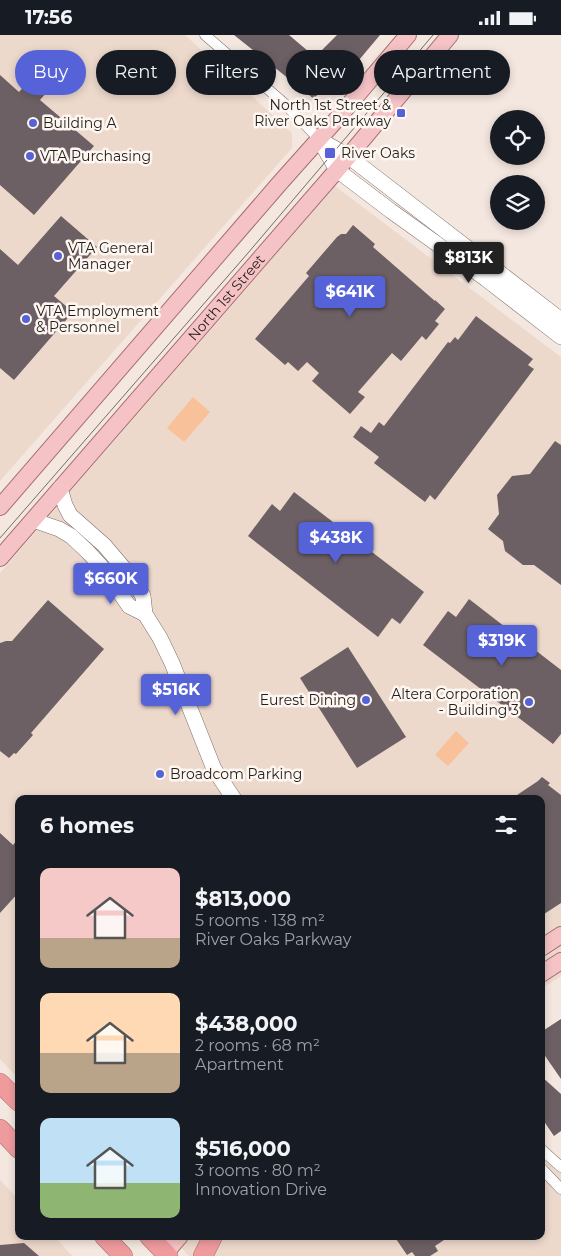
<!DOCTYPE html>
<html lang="en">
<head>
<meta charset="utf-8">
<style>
	:root { --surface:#171b24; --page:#20242c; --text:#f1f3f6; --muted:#9ea1a6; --accent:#5562d8 }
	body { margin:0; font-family:Montserrat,sans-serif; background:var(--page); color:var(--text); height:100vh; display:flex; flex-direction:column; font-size:19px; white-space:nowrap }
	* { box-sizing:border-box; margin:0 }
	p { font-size:16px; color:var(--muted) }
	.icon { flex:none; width:28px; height:28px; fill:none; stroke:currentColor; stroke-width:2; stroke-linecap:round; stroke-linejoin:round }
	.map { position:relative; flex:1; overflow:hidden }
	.panel { position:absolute; left:15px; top:760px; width:530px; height:445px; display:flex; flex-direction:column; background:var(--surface); border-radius:10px; box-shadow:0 2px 8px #0003 }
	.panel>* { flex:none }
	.hud { position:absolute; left:15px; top:15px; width:531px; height:45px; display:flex; gap:10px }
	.fabs { position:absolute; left:490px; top:75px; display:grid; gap:10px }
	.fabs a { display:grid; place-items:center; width:55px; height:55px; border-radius:50%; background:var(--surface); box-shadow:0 2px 8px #0003; font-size:25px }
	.price { position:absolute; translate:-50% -42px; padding:0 11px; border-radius:5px; background:var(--accent); color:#fff; font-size:16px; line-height:32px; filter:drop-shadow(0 1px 2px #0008) }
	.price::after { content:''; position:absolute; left:50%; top:30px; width:15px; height:11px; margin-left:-8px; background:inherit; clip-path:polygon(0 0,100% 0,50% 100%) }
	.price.on { background:#222; color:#fff }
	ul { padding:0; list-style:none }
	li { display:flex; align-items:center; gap:15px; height:125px; padding:0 25px }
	li span { display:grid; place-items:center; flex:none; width:140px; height:100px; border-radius:10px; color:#555 }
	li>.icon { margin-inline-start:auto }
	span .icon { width:60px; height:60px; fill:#fffc; stroke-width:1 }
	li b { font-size:21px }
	h2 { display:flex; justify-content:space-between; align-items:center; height:60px; padding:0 25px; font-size:21px }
	.pill { padding:0 18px; border-radius:22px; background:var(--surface); box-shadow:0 2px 8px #0003; font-size:18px; line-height:45px }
	.pill.on { background:var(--accent); color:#fff }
	.status { display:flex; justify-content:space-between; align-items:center; height:35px; padding:0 25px; background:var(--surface); direction:ltr }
	.status svg { height:14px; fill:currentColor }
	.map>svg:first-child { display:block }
</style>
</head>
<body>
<div class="status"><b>17:56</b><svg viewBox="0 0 49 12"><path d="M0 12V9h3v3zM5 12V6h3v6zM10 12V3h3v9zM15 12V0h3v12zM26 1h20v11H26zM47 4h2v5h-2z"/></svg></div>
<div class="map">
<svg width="561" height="1221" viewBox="0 0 561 1221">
	<rect width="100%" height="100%" fill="#f4e7df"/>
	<g fill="#edd9cc">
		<path d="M0,0H185L292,98V113L0,446Z"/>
		<path d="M335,151L561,322V941L541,954V764H19V1044L0,1024V538Z"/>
		<path d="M541,1105L561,1125V1221H189L170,1201H541Z"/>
		<path d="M0,1145L19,1165V1201H54L72,1221H0Z"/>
	</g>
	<g fill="#f8c19a">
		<path d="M193,362L210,377L184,407L167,393Z"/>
		<path d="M456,696L469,708L448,731L435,720Z"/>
	</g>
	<g fill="#6d6064">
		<path d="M234,0H289L315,22L337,0H380L338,50L330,44L314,64Z"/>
		<path d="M37,37L53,50L40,65L94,111L34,180L0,150V40L19,57Z"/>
		<path d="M61,181L97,212L54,261L73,277L14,345L0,333V214L18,230Z"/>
		<path d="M353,190L375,209L373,212L435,266V265L445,274L435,286L439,289L426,305L422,301L401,326L392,318L358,357L365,362L350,379L312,346L319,338L307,327L298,336L288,327L285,330L255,304L309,241L306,238L337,202L341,199H346Z"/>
		<path d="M476,281L533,324L528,330L534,334L435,465L430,460L425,467L374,428L379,422L353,402L361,391L371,398L379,387L384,391L448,307L450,308L455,302L458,305Z"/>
		<path d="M555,406L561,410V550L534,530H523L505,516L503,506L488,494L499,479L497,460L512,441L530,439Z"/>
		<path d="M294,457L424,557L400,589L392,583L378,602L248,501L272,469L280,476Z"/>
		<path d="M469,564L561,635V699L553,709L423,610L448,576L456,582Z"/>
		<path d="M48,565L104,614L31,698L33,700L16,719L14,718L9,723L0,716V608L6,606H12Z"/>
		<path d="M348,612L406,702L357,733L300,643Z"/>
		<path d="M542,742L550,748L548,750L561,760V868L541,881V764H511L538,746Z"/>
		<path d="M0,798L13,810L19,803V857L0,878Z"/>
		<path d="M561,984V1044L541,1015V997Z"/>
		<path d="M541,1041L561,1059V1096L554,1101L541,1082Z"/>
		<path d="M394,1201H450L435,1211L438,1216L430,1221H415L412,1217L407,1220Z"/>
		<path d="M24,1208L39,1221H0V1210Z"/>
	</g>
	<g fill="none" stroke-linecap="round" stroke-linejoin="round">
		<defs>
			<g id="street">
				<path d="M205,0L285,69L319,104"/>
				<path d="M541,1114L561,1132"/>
				<path d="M541,1133L561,1154"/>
			</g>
			<g id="secondary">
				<path d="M319,104L337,135L391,176L486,244L561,302"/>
				<path d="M320,105L348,121L561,285"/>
				<path d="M60,453L65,470L70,480L104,510L127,537L143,561L145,579L160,603L172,628L214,734L234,764"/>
				<path d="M33,485L59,494L71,501L88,517L101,531L129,571L145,579"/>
			</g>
			<g id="primary">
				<path d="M0,472L279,149L336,85L408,0"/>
				<path id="s1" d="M0,523L337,135L450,0"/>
				<path d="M541,913L561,900"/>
				<path d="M541,939L561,926"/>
				<path d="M163,1221L180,1201"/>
			</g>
			<g id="highway">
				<path d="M0,1048L19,1067"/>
				<path d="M0,1094L19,1114"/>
				<path d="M104,1201L123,1221"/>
				<path d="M149,1201L168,1221"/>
				<path d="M203,1221L213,1201"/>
			</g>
		</defs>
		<use href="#street" stroke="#7c7169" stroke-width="11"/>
		<use href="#secondary" stroke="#7c7169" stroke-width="16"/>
		<use href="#primary" stroke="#a76f70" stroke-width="18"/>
		<use href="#highway" stroke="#a76f70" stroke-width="20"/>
		<use href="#street" stroke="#fff" stroke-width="10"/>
		<use href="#secondary" stroke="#fff" stroke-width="15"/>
		<use href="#primary" stroke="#f5c3c5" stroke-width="16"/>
		<use href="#highway" stroke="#ef9b9e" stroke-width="19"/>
		<path stroke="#746c66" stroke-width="1" d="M0,503L248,218L433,0"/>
	</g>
	<g fill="#5562d8" stroke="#fef6f1" stroke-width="2">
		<rect x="396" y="73" width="10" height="10" rx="2.5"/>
		<circle cx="33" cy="88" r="5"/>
		<rect x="324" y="112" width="12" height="12" rx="2.5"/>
		<circle cx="30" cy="121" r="5"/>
		<circle cx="58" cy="221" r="5"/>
		<circle cx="26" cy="284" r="5"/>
		<circle cx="366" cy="665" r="5"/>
		<circle cx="529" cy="667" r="5"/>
		<circle cx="160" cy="739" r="5"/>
	</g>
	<g text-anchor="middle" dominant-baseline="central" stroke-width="5" stroke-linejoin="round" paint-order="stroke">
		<g font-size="14" fill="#221e1a" stroke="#fef6f1" text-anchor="start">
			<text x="391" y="70" text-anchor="end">North 1st Street &amp;<tspan x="391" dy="16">River Oaks Parkway</tspan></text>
			<text x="43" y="88">Building A</text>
			<text x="341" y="118">River Oaks</text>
			<text x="40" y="121">VTA Purchasing</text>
			<text x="68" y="213">VTA General<tspan x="68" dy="16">Manager</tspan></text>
			<text x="36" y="276">VTA Employment<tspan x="36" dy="16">&amp; Personnel</tspan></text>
			<text x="519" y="659" text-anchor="end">Altera Corporation<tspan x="519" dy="16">- Building 3</tspan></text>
			<text x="356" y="665" text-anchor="end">Eurest Dining</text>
			<text x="170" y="739">Broadcom Parking</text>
		</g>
		<g font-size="14" fill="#221e1a" stroke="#fef6f1">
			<text stroke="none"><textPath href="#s1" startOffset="345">North 1st Street</textPath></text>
		</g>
	</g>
</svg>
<div class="fabs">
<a><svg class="icon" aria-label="locate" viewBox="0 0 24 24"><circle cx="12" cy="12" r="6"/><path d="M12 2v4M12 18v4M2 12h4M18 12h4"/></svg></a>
<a><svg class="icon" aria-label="layers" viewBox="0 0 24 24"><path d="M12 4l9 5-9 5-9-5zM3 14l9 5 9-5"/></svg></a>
</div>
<b class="price on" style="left:469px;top:249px">$813K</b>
<b class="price" style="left:350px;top:283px">$641K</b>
<b class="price" style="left:336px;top:529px">$438K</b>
<b class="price" style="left:111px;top:570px">$660K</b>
<b class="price" style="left:502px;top:632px">$319K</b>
<b class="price" style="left:176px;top:681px">$516K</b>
<div class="hud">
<a class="pill on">Buy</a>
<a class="pill">Rent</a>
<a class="pill">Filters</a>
<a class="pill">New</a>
<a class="pill">Apartment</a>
</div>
<section class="panel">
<h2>6 homes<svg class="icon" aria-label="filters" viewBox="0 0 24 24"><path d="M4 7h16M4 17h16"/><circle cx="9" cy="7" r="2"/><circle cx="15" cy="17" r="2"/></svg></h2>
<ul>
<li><span style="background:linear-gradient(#f6c9c9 70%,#b9a48a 0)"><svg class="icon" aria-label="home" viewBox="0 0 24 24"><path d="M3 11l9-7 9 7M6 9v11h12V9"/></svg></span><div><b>$813,000</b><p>5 rooms · 138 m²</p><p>River Oaks Parkway</p></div></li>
<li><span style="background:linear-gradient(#ffd9b3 60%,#b9a48a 0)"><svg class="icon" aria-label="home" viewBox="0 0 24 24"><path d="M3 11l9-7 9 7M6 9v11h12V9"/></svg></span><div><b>$438,000</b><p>2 rooms · 68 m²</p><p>Apartment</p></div></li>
<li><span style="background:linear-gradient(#bfe0f5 65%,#8fb573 0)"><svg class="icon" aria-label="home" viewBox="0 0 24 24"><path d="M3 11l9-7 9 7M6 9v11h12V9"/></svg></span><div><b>$516,000</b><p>3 rooms · 80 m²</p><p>Innovation Drive</p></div></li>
</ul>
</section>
</div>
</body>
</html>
